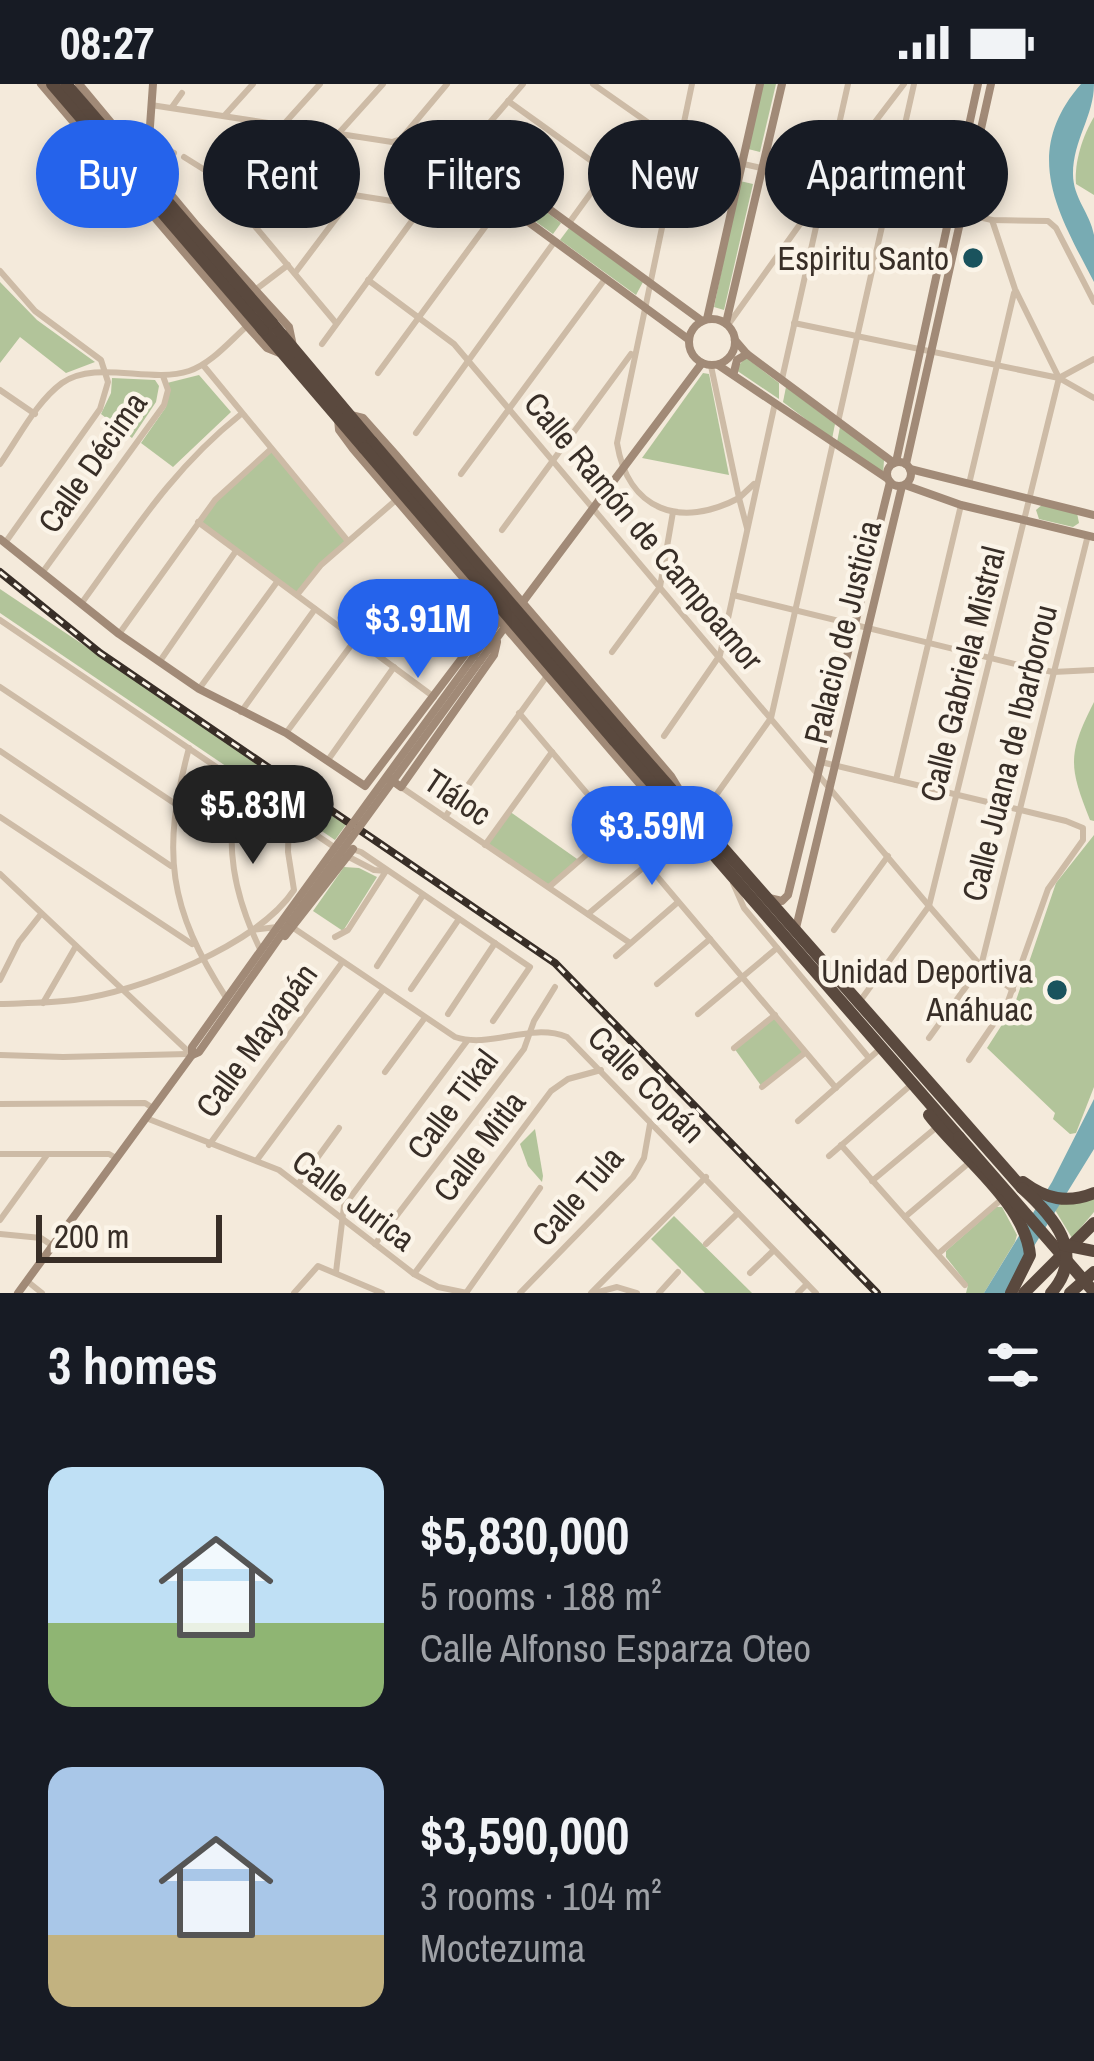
<!DOCTYPE html>
<html lang="en">
<head>
<meta charset="utf-8">
<style>
	:root { --surface:#171b24; --page:#20242c; --text:#f1f3f6; --muted:#9ea1a6; --accent:#2563eb }
	body { margin:0; font-family:"Archivo Narrow",sans-serif; background:var(--page); color:var(--text); height:100vh; display:flex; flex-direction:column; font-size:45px; white-space:nowrap }
	* { box-sizing:border-box; margin:0 }
	p { font-size:39px; color:var(--muted) }
	.icon { flex:none; width:66px; height:66px; fill:none; stroke:currentColor; stroke-width:2; stroke-linecap:round; stroke-linejoin:round }
	.map { position:relative; height:1209px; overflow:hidden }
	.details { display:flex; flex-direction:column; background:var(--surface); flex:1 }
	.details>* { flex:none }
	.banner { position:absolute; left:36px; top:36px; width:1023px; height:108px; display:flex; gap:24px }
	.scale { position:absolute; left:36px; bottom:30px; width:186px; box-sizing:border-box; padding-left:12px; border:6px solid #382e27; border-top:0; font-size:33px; line-height:42px; white-space:nowrap; color:#382e27; -webkit-text-stroke:9px #fbf4e8; paint-order:stroke }
	.price { position:absolute; translate:-50% -102px; padding:0 27px; border-radius:42px; background:var(--accent); color:#fff; font-size:39px; line-height:78px; filter:drop-shadow(0 3px 6px #0008) }
	.price::after { content:''; position:absolute; left:50%; top:72px; width:36px; height:27px; margin-left:-18px; background:inherit; clip-path:polygon(0 0,100% 0,50% 100%) }
	.price.current { background:#222; color:#fff }
	ul { padding:0; list-style:none }
	li { display:flex; align-items:center; gap:36px; height:300px; padding:0 48px }
	li span { display:grid; place-items:center; flex:none; width:336px; height:240px; border-radius:24px; color:#555 }
	li>.icon { margin-inline-start:auto }
	span .icon { width:144px; height:144px; fill:#fffc; stroke-width:1 }
	li b { font-size:51px }
	h2 { display:flex; justify-content:space-between; align-items:center; height:144px; padding:0 48px; font-size:51px }
	.tag { padding:0 42px; border-radius:54px; background:var(--surface); box-shadow:0 6px 18px #0003; font-size:42px; line-height:108px }
	.tag.current { background:var(--accent); color:#fff }
	.status { display:flex; justify-content:space-between; align-items:center; height:84px; padding:0 60px; background:var(--surface); direction:ltr }
	.status svg { height:33px; fill:currentColor }
	.map>svg:first-child { display:block }
</style>
</head>
<body>
<div class="status"><b>08:27</b><svg viewBox="0 0 49 12"><path d="M0 12V9h3v3zM5 12V6h3v6zM10 12V3h3v9zM15 12V0h3v12zM26 1h20v11H26zM47 4h2v5h-2z"/></svg></div>
<div class="map">
<svg width="1094" height="1209" viewBox="0 0 1094 1209">
	<rect width="100%" height="100%" fill="#f4eadb"/>
	<g fill="#b2c49a">
		<path d="M762,0H776L760,68L748,65Z"/>
		<path d="M1094,33V111L1076,100C1074,78 1083,51 1094,33Z"/>
		<path d="M468,69L561,139L553,150L458,82Z"/>
		<path d="M740,97L753,100L724,226L714,223Z"/>
		<path d="M569,144L643,198L636,211L560,156Z"/>
		<path d="M0,198L37,236L95,278L66,289L20,253L0,279Z"/>
		<path d="M745,273L779,299V315L736,286Z"/>
		<path d="M703,289L709,290L729,391L642,374Z"/>
		<path d="M199,291L231,328L173,383L141,359L166,323L167,299Z"/>
		<path d="M112,294L155,296L159,302L156,318L132,354L101,330L111,309Z"/>
		<path d="M786,303L835,340L832,355L783,318Z"/>
		<path d="M840,343L884,376L883,391L837,358Z"/>
		<path d="M270,366L347,456L297,511L198,438L215,416Z"/>
		<path d="M1043,420L1077,429L1079,439L1073,443L1039,435L1036,426Z"/>
		<path d="M0,505L348,738L335,756L0,529Z"/>
		<path d="M1094,618V737L1090,736C1069,683 1067,671 1094,618Z"/>
		<path d="M509,727L580,777L549,803L485,761Z"/>
		<path d="M1094,751V1003L1076,1049L1070,1050L1053,1035L1055,1029L987,964L1014,922L1056,799Z"/>
		<path d="M344,783L359,784L377,793L343,847L313,827Z"/>
		<path d="M773,933L805,969L762,1003L734,964Z"/>
		<path d="M535,1045L543,1092L542,1098L528,1082L520,1060Z"/>
		<path d="M1094,1113V1128L1072,1154L1052,1121Z"/>
		<path d="M996,1123H1002L1017,1151L1015,1158L984,1209H966L968,1201L946,1173V1167Z"/>
		<path d="M674,1132L752,1209H705L651,1155Z"/>
	</g>
	<g fill="#78abb3">
		<path d="M1081,0H1094C1094,32 1073,56 1073,90C1073,114 1090,129 1094,151C1094,166 1094,184 1094,198C1059,130 1020,70 1081,0Z"/>
		<path d="M1094,1015V1065L1005,1209H984L1052,1098Z"/>
	</g>
	<g fill="none" stroke-linecap="round" stroke-linejoin="round">
		<g stroke="#cdbba6" stroke-width="6">
			<path d="M593,0L690,68L992,136L1048,137L1056,144L1094,218"/>
			<path d="M692,0L617,359C628,427 681,445 739,414L747,444"/>
			<path d="M508,17L664,129"/>
			<path d="M151,21L392,58L401,55L447,0"/>
			<path d="M172,23L182,9"/>
			<path d="M225,31L253,0"/>
			<path d="M284,40L320,0"/>
			<path d="M338,50L383,0"/>
			<path d="M149,56L174,69"/>
			<path d="M467,65L523,0"/>
			<path d="M184,73L208,88L213,98L222,103L336,239"/>
			<path d="M209,87L219,85L228,91L423,122"/>
			<path d="M830,97L904,0"/>
			<path d="M992,136L1015,205L1059,294L1094,314"/>
			<path d="M569,139L643,37"/>
			<path d="M0,187L35,227L101,276L108,298L100,325L5,459"/>
			<path d="M295,189L353,112"/>
			<path d="M368,196L454,260L929,822L981,882L1013,906"/>
			<path d="M255,206L288,181"/>
			<path d="M794,239L1059,294"/>
			<path d="M728,241L823,108"/>
			<path d="M322,260L452,82"/>
			<path d="M203,281L347,456"/>
			<path d="M711,282L739,414L754,400"/>
			<path d="M378,289L502,120"/>
			<path d="M782,295L848,0"/>
			<path d="M0,306L35,330"/>
			<path d="M838,338L914,0"/>
			<path d="M416,349L555,157"/>
			<path d="M0,380C18,355 36,318 62,299C96,275 150,300 189,287C211,280 230,257 247,242"/>
			<path d="M461,390L605,195"/>
			<path d="M969,400L1014,209"/>
			<path d="M198,438L434,613"/>
			<path d="M502,446L631,270"/>
			<path d="M42,489L164,321L168,306L163,292"/>
			<path d="M297,511L321,481L396,416"/>
			<path d="M733,511L1019,581L1053,588L1094,586"/>
			<path d="M81,520C132,450 172,385 240,331"/>
			<path d="M0,536L334,763"/>
			<path d="M119,550L215,416L270,366"/>
			<path d="M612,568L660,503L673,428"/>
			<path d="M160,577L236,467"/>
			<path d="M0,603L174,719"/>
			<path d="M199,605L277,498"/>
			<path d="M241,628L315,525"/>
			<path d="M519,629L836,1004"/>
			<path d="M286,649L355,556"/>
			<path d="M664,652L720,571L775,319"/>
			<path d="M189,664C161,768 168,824 227,915"/>
			<path d="M0,667L171,782"/>
			<path d="M328,676L394,583"/>
			<path d="M821,678L1066,737L1083,744V756L1048,805L1007,920L969,976"/>
			<path d="M896,696L961,421"/>
			<path d="M239,699C223,759 234,812 261,867"/>
			<path d="M401,703L630,859"/>
			<path d="M0,733L192,860"/>
			<path d="M445,733L547,592"/>
			<path d="M699,735L771,634L833,359"/>
			<path d="M485,761L552,668"/>
			<path d="M349,764L361,768L530,883L493,937"/>
			<path d="M345,771L374,786L386,787"/>
			<path d="M0,790L192,971"/>
			<path d="M733,799L744,824L869,974"/>
			<path d="M549,803L616,745"/>
			<path d="M588,830L688,746"/>
			<path d="M292,843L455,953C491,965 530,938 567,953L816,1209"/>
			<path d="M251,846L277,843"/>
			<path d="M834,846L888,772"/>
			<path d="M335,853L348,846L386,787"/>
			<path d="M616,872L677,819"/>
			<path d="M377,882L423,811"/>
			<path d="M0,896L19,858L41,830"/>
			<path d="M657,900L710,855"/>
			<path d="M411,905L459,835"/>
			<path d="M860,917L929,822L1059,294L1094,275"/>
			<path d="M43,919L76,862"/>
			<path d="M0,920C25,919 50,919 74,916C139,908 258,861 294,806L288,768L289,733"/>
			<path d="M448,930L495,859"/>
			<path d="M698,930L777,864"/>
			<path d="M929,954L981,882L1088,451"/>
			<path d="M734,964L775,931"/>
			<path d="M0,971L63,973L188,970"/>
			<path d="M385,988L424,935"/>
			<path d="M762,1003L805,969"/>
			<path d="M0,1020L145,1019L153,1024"/>
			<path d="M146,1034L279,1086L414,1190L438,1203L467,1209"/>
			<path d="M798,1037L881,964"/>
			<path d="M209,1061L341,880"/>
			<path d="M841,1061L965,1201"/>
			<path d="M0,1070H109L116,1074"/>
			<path d="M829,1072L912,1000"/>
			<path d="M257,1076L382,907"/>
			<path d="M872,1097L938,1042"/>
			<path d="M299,1099L339,1044"/>
			<path d="M905,1133L970,1078"/>
			<path d="M0,1136L47,1071"/>
			<path d="M0,1150L41,1154L53,1162"/>
			<path d="M375,1160L524,965L534,937L555,903"/>
			<path d="M706,1160L738,1129"/>
			<path d="M938,1170L1002,1115"/>
			<path d="M336,1188L344,1122L467,957"/>
			<path d="M750,1189L773,1167"/>
			<path d="M414,1190L551,1007L568,995L601,986"/>
			<path d="M27,1197L42,1209"/>
			<path d="M294,1209L318,1182L382,1209"/>
			<path d="M466,1209L540,1104"/>
			<path d="M520,1209L633,1093L644,1074L650,1040"/>
			<path d="M591,1209L706,1093"/>
			<path d="M595,1209L617,1203L637,1209"/>
			<path d="M659,1209L678,1188"/>
			<path d="M798,1209L807,1200"/>
		</g>
		<g stroke="#a18a77" stroke-width="8">
			<path d="M41,0L247,242L267,264L282,270"/>
			<path d="M79,0L197,142L289,243L293,262"/>
			<path d="M142,76L149,56L153,0"/>
			<circle cx="712" cy="258" r="23"/>
			<path d="M707,235L760,0"/>
			<path d="M726,239L782,0"/>
			<path d="M688,255L452,82L467,65L702,237"/>
			<path d="M735,256L747,270L894,379"/>
			<path d="M718,281L888,395"/>
			<path d="M734,288L737,276L747,270"/>
			<path d="M351,331L363,334L396,371L671,692L685,715"/>
			<path d="M338,335L339,346L353,365L649,711L680,736"/>
			<circle cx="899" cy="390" r="12"/>
			<path d="M896,378L978,0"/>
			<path d="M906,380L991,0"/>
			<path d="M910,385L1094,431"/>
			<path d="M905,401L961,421L1094,453"/>
			<path d="M0,455L119,550L199,605L286,649L365,702L478,553L491,548"/>
			<path d="M519,523L702,279"/>
			<path d="M474,572L501,534"/>
			<path d="M480,577L507,540"/>
			<path d="M390,695L401,703L494,571L497,558"/>
			<path d="M769,814L782,817L788,811L890,398"/>
			<path d="M796,844L902,402"/>
			<path d="M285,852L353,765"/>
			<path d="M192,971L199,968L291,837"/>
			<path d="M18,1209L192,971V963L279,841"/>
		</g>
		<g stroke="#5a493e" stroke-width="12">
			<path d="M272,239L372,358"/>
			<path d="M263,246L364,364"/>
			<path d="M621,648L1022,1104"/>
			<path d="M614,656L959,1053"/>
			<path d="M929,1031C959,1071 1025,1119 1030,1171L1011,1209"/>
			<path d="M1023,1098C1046,1115 1067,1120 1094,1109"/>
			<path d="M1024,1209L1094,1139"/>
			<path d="M1070,1209L1094,1188"/>
		</g>
		<defs>
			<path id="rail" d="M0,488L100,569L555,879L877,1209"/>
		</defs>
		<use href="#rail" stroke="#382e27" stroke-width="8"/>
		<use href="#rail" stroke="#fbf4e8" stroke-width="3" stroke-dasharray="9" stroke-linecap="butt"/>
		<g stroke="#a18a77" stroke-width="8">
			<path d="M291,837L480,577"/>
			<path d="M279,841L474,572"/>
		</g>
		<g stroke="#5a493e" stroke-width="12">
			<path d="M52,0L263,246"/>
			<path d="M66,0L272,239"/>
			<path d="M372,358L621,648"/>
			<path d="M364,364L614,656"/>
			<path d="M959,1053L1094,1208"/>
			<path d="M1022,1104C1053,1132 1087,1169 1051,1209"/>
			<path d="M1064,1161L1094,1167"/>
		</g>
	</g>
	<g fill="#1a535d" stroke="#fbf4e8" stroke-width="4.5">
		<circle cx="973" cy="174" r="12"/>
		<circle cx="1057" cy="906" r="12"/>
	</g>
	<g text-anchor="middle" dominant-baseline="central" stroke-width="9" stroke-linejoin="round" paint-order="stroke">
		<g font-size="33" fill="#382e27" stroke="#fbf4e8" text-anchor="end">
			<text x="949" y="174">Espiritu Santo</text>
			<text x="1033" y="887">Unidad Deportiva<tspan x="1033" dy="38">Anáhuac</tspan></text>
		</g>
		<g font-size="33" fill="#382e27" stroke="#fbf4e8">
			<text transform="translate(92 378) rotate(-55)">Calle Décima</text>
			<text transform="translate(644 447) rotate(50)">Calle Ramón de Campoamor</text>
			<text transform="translate(842 548) rotate(-76)">Palacio de Justicia</text>
			<text transform="translate(962 590) rotate(-76)">Calle Gabriela Mistral</text>
			<text transform="translate(1009 669) rotate(-76)">Calle Juana de Ibarborou</text>
			<text transform="translate(458 713) rotate(34)">Tláloc</text>
			<text transform="translate(256 956) rotate(-54)">Calle Mayapán</text>
			<text transform="translate(647 1000) rotate(45)">Calle Copán</text>
			<text transform="translate(452 1020) rotate(-53)">Calle Tikal</text>
			<text transform="translate(479 1062) rotate(-53)">Calle Mitla</text>
			<text transform="translate(577 1112) rotate(-49)">Calle Tula</text>
			<text transform="translate(354 1116) rotate(37)">Calle Jurica</text>
		</g>
	</g>
</svg>
<div class="scale">200 m</div>
<b class="price" style="left:418px;top:597px">$3.91M</b>
<b class="price current" style="left:253px;top:783px">$5.83M</b>
<b class="price" style="left:652px;top:804px">$3.59M</b>
<div class="banner">
<a class="tag current">Buy</a>
<a class="tag">Rent</a>
<a class="tag">Filters</a>
<a class="tag">New</a>
<a class="tag">Apartment</a>
</div>
</div>
<section class="details">
<h2>3 homes<svg class="icon" aria-label="filters" viewBox="0 0 24 24"><path d="M4 7h16M4 17h16"/><circle cx="9" cy="7" r="2"/><circle cx="15" cy="17" r="2"/></svg></h2>
<ul>
<li><span style="background:linear-gradient(#bfe0f5 65%,#8fb573 0)"><svg class="icon" aria-label="home" viewBox="0 0 24 24"><path d="M3 11l9-7 9 7M6 9v11h12V9"/></svg></span><div><b>$5,830,000</b><p>5 rooms · 188 m²</p><p>Calle Alfonso Esparza Oteo</p></div></li>
<li><span style="background:linear-gradient(#a9c7e8 70%,#c2b280 0)"><svg class="icon" aria-label="home" viewBox="0 0 24 24"><path d="M3 11l9-7 9 7M6 9v11h12V9"/></svg></span><div><b>$3,590,000</b><p>3 rooms · 104 m²</p><p>Moctezuma</p></div></li>
</ul>
</section>
</body>
</html>
